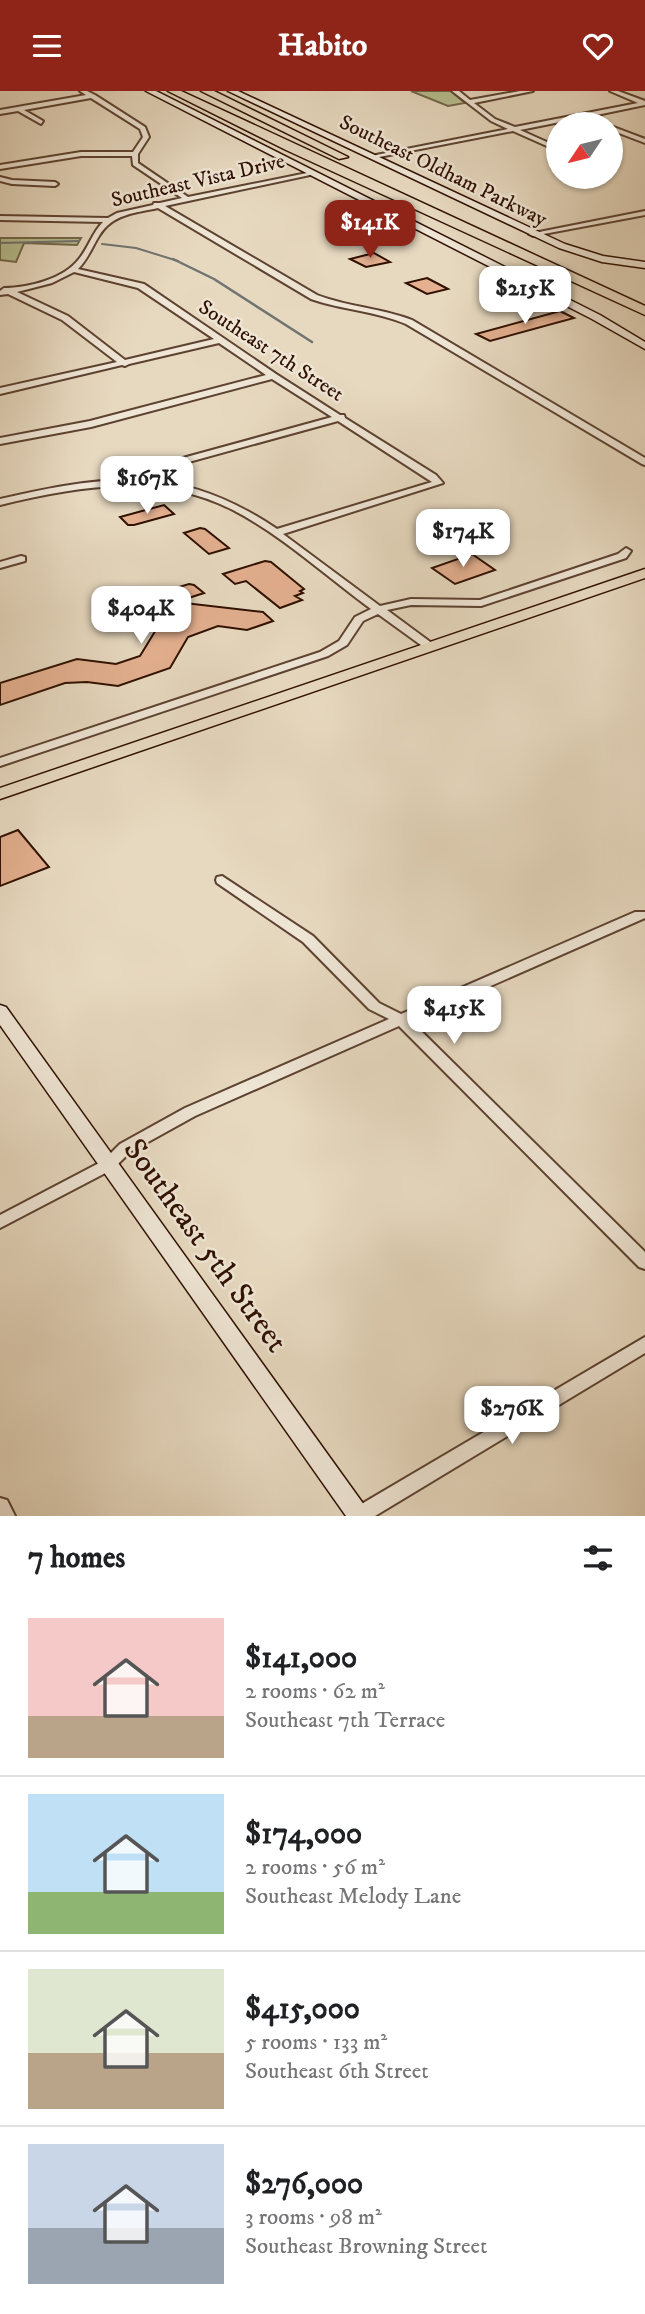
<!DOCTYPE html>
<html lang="en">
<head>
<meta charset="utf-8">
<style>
	:root { --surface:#fff; --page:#f2f2f2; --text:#202124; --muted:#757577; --line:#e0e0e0; --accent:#8f2418 }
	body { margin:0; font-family:"IM FELL DW Pica",serif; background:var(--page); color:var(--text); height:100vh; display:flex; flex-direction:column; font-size:26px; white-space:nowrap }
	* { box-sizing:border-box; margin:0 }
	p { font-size:23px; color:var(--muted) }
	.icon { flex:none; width:38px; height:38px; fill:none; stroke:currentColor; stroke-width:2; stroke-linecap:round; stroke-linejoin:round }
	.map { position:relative; height:1425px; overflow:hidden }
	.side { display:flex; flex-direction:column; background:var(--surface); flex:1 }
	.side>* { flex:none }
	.needle { width:46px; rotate:235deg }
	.fabs { position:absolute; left:546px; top:21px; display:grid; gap:14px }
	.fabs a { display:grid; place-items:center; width:77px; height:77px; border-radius:50%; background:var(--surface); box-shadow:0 2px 5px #0004; font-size:35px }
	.price { position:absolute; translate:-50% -60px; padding:0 16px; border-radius:14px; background:#fff; color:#222; font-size:23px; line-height:46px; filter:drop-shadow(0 2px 4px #0008) }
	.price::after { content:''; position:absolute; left:50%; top:42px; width:21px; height:16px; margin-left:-10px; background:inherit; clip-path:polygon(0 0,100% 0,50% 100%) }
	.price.on { background:var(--accent); color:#fff }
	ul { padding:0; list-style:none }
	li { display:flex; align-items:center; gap:21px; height:175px; padding:0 28px }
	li+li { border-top:2px solid var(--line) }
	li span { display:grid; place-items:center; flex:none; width:196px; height:140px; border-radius:0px; color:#555 }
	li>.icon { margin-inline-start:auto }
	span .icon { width:84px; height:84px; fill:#fffc; stroke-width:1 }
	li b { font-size:30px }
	h2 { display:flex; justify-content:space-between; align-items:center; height:84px; padding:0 28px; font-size:30px }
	header { display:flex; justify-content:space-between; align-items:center; height:91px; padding:0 28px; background:var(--accent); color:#fff; font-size:32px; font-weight:800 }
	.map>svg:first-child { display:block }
</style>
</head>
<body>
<header><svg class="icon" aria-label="menu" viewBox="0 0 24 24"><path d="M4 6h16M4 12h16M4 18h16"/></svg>Habito<svg class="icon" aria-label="heart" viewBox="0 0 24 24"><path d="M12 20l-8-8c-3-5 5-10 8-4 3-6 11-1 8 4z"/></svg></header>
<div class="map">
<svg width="645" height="1425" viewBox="0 0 645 1425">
	<rect width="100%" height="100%" fill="#e7d9c0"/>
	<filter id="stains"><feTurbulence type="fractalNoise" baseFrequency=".00286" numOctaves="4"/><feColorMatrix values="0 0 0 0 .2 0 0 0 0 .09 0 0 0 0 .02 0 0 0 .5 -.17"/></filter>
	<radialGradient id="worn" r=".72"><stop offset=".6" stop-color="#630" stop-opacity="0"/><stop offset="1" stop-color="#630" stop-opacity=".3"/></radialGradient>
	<g fill="#b7bf91" stroke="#736849" stroke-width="2">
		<path d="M411,0H451L465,12L448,15Z"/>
		<path d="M0,147H81L77,154L24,152L16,171L0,169Z"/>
	</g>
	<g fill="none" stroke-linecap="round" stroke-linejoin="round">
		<g stroke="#707471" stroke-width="2">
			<path d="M0,152L79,150"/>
			<path d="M102,153L136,157L178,170"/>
		</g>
		<path stroke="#707471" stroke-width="2.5" d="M173,168L214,188L312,251"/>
	</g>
	<g fill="#e4b090" stroke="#2f1001" stroke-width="2">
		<path d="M374,162L390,171L366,176L350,168Z"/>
		<path d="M427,187L448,198L427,203L406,192Z"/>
		<path d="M560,220L574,227L490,250L476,243Z"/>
		<path d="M164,414L174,423L134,434H128L120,426Z"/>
		<path d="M200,437L205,438L229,457L209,463L184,442Z"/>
		<path d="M472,463L495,479L455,493L432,477Z"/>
		<path d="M265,470L271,471L304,498L300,500L303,502L295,505L302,509L280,517L246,490L235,493L223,483Z"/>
		<path d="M189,493L194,494L204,502L176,511L263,521L273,530L247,539L218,535L188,546L170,577L118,595L87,591L65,592L0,614V592L77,568L116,573L140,565L165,524L145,506Z"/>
		<path d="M18,739L49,776L0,795V746Z"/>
	</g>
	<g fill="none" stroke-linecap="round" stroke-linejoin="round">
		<defs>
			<g id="street">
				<path d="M80,0H87L95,4L145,36L149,46L138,63V72L188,106L312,81L313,82L310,84L165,115L317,204C348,216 381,217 412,229L645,367V374L642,373L406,233C376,220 342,219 311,208L158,117C135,122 112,123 99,145C92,156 88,168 78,178L144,193L276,283L340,324H344L345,327L436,384L443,392L283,443L380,515L411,508L480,509L618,463L626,457L631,460L626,467L481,515L411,514L387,519L433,553L434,555L433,557H425L378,523L363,530L347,554L328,565L0,675V667L320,561L339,550L355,526L371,518C326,485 283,445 233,419C159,381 78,395 0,414V408C44,398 89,388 135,389L144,380L161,373L332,326L272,288L91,336L0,353V347L90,330L266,284L219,252L129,273L125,275L122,274L0,303V297L117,271L62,229L8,203L0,204V200L4,197C28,197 64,188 79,168C89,156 92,142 103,131L0,129V125L108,127L117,122L153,114L154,112H160L182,107L133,74L132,65H81L0,78V74L81,61H133L143,46L140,38L91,7L24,19L43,30L41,33L18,20L0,23V19L86,4ZM74,181L138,197L214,248L125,269L68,225L17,201L52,192ZM338,330L432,391L277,438C237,411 194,392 145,389L150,384L167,377Z"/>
				<path d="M452,0H459L470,9L520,0H533L474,12L495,28L515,36L638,12L610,0H618L645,10V14L587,26L605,33H597L580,27L520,39L558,56V60L513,40L374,67V65L376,64L508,38L491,30Z"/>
				<path d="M611,35L645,48V52L611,39Z"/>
				<path d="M0,86L12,89L55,91L58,93L55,95L12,93L0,90Z"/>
				<path d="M645,120V124L533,145L529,143Z"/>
				<path d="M21,465L25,466V470L0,477V471Z"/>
				<path d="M222,785L313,845L379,912L401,923L635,821H645V827L411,930L645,1161V1178L639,1176L399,935L195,1025L130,1061L113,1078L0,1137V1124L103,1070L120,1053L185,1017L389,928L369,918L303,851L217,792L216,789L217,786Z"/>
				<path d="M645,1246V1262L375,1425H351L353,1418Z"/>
				<path d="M0,1407L7,1409L15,1425H0Z"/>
			</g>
			<g id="secondary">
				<path d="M146,0H156L600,224L645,251V258L592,228Z"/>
				<path d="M228,0H238L565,153L603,165L645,171V177L602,171L559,157Z"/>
				<path d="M0,914L6,916L372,1425H346L0,934Z"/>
			</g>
			<path id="primary" d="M645,478V487L0,708V697Z"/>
			<g id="highway">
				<path d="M168,0H181L645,215V224L286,59Z"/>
				<path d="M201,0H214L348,66L339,68Z"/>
			</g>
		</defs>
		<use href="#street" stroke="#5d4231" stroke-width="4"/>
		<use href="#secondary" stroke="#2f1001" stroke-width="3"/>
		<use href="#primary" stroke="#2f1001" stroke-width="3"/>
		<use href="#highway" stroke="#2f1001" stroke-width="3"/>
		<use href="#street" fill="#efe6d6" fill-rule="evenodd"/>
		<use href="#secondary" fill="#efe6d6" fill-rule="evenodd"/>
		<use href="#primary" fill="#e7d9c0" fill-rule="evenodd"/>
		<use href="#highway" fill="#e7d9c0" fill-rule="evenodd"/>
	</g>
	<g text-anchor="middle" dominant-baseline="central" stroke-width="5" stroke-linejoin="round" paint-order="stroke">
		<g font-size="21" fill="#2f1001" stroke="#efe6d6">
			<text transform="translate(443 80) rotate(26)">Southeast Oldham Parkway</text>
			<text transform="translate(198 90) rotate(-13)">Southeast Vista Drive</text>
			<text transform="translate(271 260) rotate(33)">Southeast 7th Street</text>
		</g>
		<g font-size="32" fill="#2f1001" stroke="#efe6d6">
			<text transform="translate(205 1155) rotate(54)">Southeast 5th Street</text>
		</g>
	</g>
	<rect width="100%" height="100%" filter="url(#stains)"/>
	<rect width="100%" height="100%" fill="url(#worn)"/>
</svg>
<div class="fabs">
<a><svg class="needle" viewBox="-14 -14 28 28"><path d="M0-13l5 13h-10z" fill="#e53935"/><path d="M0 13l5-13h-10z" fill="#757577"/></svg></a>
</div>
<b class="price on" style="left:370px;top:169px">$141K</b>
<b class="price" style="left:525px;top:235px">$215K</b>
<b class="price" style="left:147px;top:425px">$167K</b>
<b class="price" style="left:463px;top:478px">$174K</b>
<b class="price" style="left:141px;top:555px">$404K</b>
<b class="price" style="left:454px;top:955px">$415K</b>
<b class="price" style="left:512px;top:1355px">$276K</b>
</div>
<section class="side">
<h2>7 homes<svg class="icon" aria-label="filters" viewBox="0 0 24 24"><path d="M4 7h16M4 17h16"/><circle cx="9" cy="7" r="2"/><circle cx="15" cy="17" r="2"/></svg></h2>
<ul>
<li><span style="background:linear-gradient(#f6c9c9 70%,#b9a48a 0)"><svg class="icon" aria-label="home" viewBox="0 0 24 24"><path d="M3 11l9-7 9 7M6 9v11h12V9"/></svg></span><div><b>$141,000</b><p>2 rooms · 62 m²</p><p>Southeast 7th Terrace</p></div></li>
<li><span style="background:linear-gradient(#bfe0f5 70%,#8fb573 0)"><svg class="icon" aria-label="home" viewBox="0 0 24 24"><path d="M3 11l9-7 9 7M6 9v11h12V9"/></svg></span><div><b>$174,000</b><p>2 rooms · 56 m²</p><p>Southeast Melody Lane</p></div></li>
<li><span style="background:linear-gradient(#dfe7d0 60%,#b9a48a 0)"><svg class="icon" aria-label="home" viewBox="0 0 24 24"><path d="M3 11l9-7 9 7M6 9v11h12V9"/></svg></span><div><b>$415,000</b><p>5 rooms · 133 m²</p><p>Southeast 6th Street</p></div></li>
<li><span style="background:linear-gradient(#c9d6e8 60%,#9aa5b1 0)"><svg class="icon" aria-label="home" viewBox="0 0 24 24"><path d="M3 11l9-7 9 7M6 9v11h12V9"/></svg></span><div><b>$276,000</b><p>3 rooms · 98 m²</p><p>Southeast Browning Street</p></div></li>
</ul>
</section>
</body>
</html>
